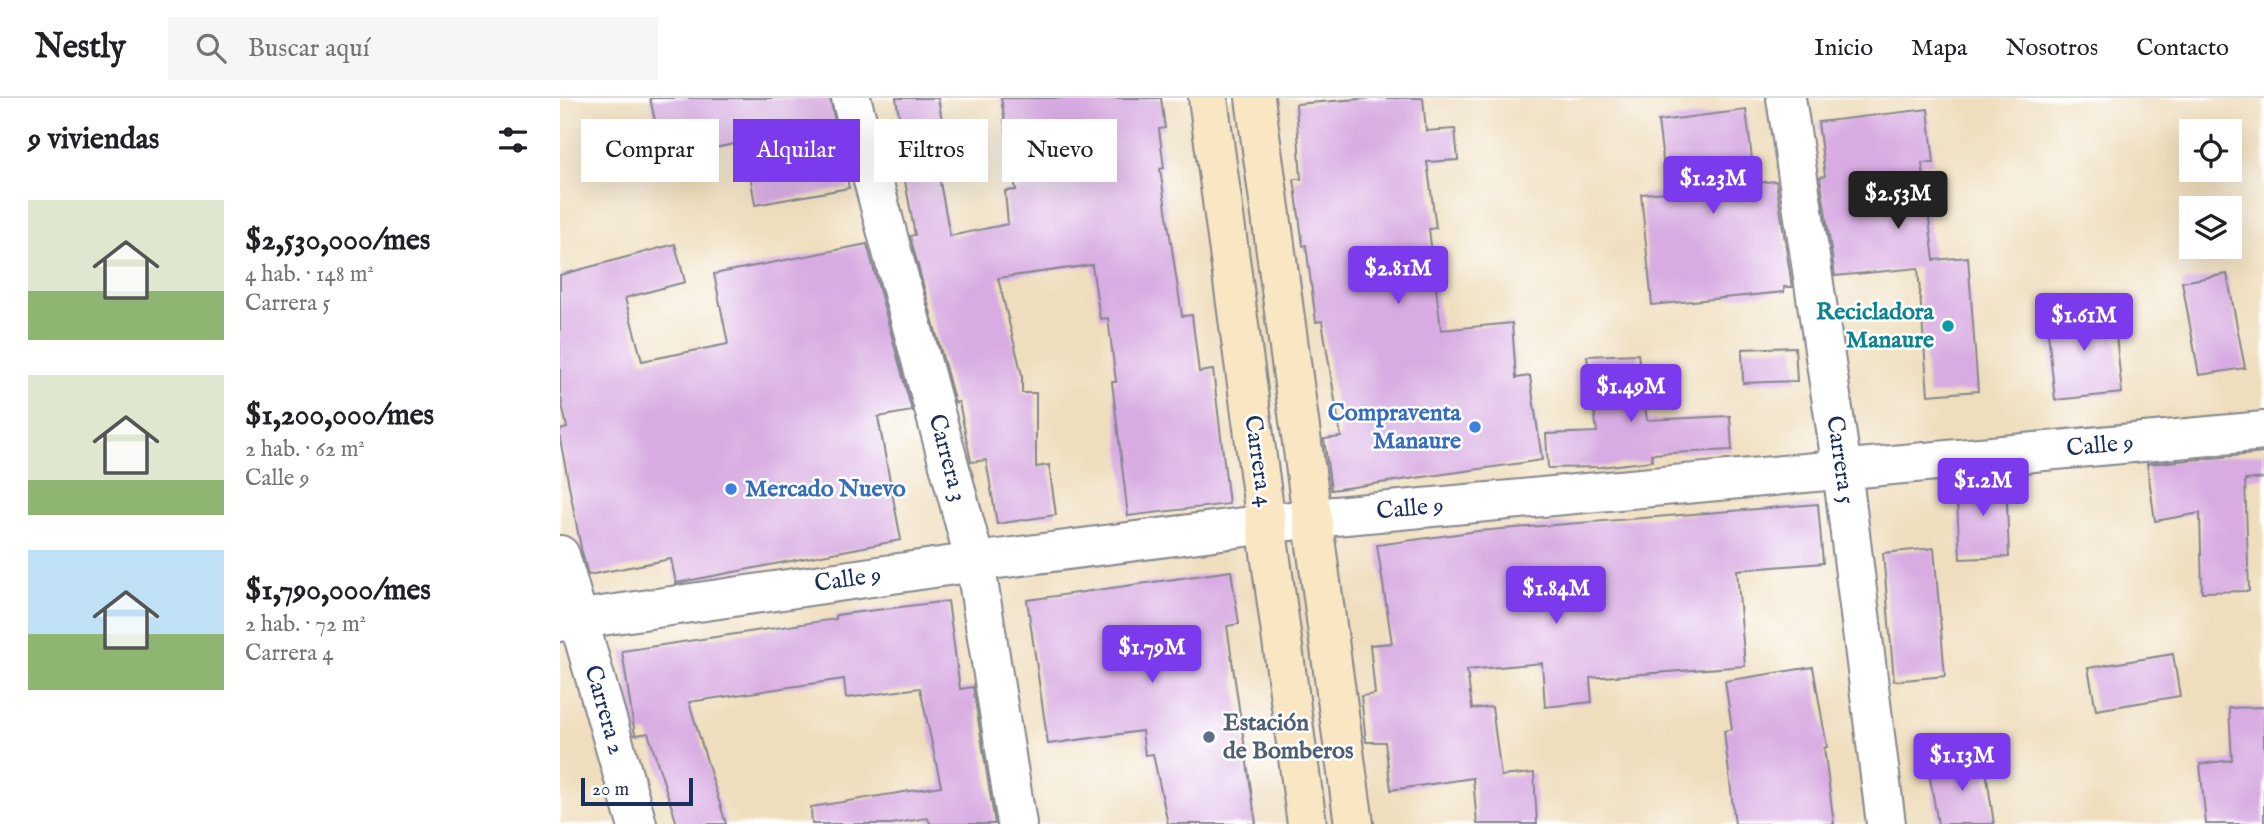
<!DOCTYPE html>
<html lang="es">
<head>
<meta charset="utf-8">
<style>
	:root { --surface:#fff; --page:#f6f6f6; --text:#202124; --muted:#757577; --line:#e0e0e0; --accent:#7c3aed }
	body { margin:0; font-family:"IM FELL English",serif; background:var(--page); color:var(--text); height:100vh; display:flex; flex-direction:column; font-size:26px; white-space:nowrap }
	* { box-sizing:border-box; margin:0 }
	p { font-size:23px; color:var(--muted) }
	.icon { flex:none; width:38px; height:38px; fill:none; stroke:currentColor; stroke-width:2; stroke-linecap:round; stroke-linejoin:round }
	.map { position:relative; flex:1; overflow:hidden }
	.sheet { display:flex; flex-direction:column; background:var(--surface); width:560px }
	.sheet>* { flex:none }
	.guide { position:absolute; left:21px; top:21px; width:665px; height:63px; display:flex; gap:14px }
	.tools { position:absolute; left:1619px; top:21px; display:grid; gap:14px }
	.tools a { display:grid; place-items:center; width:63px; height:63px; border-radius:0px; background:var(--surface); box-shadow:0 7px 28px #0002; font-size:35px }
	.scale { position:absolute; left:21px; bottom:18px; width:112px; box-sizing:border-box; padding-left:7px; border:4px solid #1b2f5e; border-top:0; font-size:19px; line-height:24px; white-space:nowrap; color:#1b2f5e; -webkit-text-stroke:5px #fff; paint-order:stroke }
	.price { position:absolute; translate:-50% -60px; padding:0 16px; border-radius:7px; background:var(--accent); color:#fff; font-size:23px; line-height:46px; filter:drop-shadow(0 2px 4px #0008) }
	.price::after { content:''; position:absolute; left:50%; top:42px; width:21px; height:16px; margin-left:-10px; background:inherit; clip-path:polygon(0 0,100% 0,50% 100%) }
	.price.selected { background:#222; color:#fff }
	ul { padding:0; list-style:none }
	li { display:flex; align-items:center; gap:21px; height:175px; padding:0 28px }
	li span { display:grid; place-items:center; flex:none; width:196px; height:140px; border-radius:0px; color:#555 }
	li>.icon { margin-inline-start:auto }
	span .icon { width:84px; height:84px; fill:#fffc; stroke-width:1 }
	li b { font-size:30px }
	h2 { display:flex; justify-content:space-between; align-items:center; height:84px; padding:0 28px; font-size:30px }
	.tag { padding:0 24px; border-radius:0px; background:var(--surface); box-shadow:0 7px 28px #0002; font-size:24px; line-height:63px }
	.tag.selected { background:var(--accent); color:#fff }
	header { display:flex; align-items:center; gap:42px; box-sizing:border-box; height:98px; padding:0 35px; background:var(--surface); border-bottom:2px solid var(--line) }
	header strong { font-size:33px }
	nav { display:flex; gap:38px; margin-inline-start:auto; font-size:24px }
	.search { width:490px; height:63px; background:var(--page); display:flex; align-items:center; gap:18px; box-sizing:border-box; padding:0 24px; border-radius:0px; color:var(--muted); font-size:26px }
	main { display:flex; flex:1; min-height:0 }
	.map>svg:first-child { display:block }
</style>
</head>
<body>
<header>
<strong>Nestly</strong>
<div class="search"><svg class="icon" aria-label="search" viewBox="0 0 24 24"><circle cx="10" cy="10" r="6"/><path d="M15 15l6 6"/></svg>Buscar aquí</div>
<nav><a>Inicio</a><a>Mapa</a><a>Nosotros</a><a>Contacto</a></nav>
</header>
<main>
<section class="sheet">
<h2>9 viviendas<svg class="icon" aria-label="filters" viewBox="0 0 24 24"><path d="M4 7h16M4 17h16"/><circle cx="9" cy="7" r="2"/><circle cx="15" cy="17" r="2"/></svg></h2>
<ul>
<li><span style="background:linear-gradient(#dfe7d0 65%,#8fb573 0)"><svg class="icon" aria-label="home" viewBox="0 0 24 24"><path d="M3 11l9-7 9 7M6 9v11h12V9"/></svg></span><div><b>$2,530,000/mes</b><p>4 hab. · 148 m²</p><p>Carrera 5</p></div></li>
<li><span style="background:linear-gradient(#dfe7d0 75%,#8fb573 0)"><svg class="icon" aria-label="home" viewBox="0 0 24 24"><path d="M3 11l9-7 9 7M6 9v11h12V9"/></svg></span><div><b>$1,200,000/mes</b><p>2 hab. · 62 m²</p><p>Calle 9</p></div></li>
<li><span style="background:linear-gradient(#bfe0f5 60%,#8fb573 0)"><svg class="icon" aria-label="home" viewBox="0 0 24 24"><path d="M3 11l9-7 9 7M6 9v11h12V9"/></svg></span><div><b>$1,790,000/mes</b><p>2 hab. · 72 m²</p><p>Carrera 4</p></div></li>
</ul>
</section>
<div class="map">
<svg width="1704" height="726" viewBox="0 0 1704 726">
	<rect width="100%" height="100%" fill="#fff"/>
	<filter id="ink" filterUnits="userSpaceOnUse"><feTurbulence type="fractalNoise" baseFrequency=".0143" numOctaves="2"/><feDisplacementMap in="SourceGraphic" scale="14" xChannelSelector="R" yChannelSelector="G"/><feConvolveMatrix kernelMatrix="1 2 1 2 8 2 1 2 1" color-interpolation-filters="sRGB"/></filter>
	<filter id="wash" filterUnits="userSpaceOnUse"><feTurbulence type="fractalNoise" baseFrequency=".00686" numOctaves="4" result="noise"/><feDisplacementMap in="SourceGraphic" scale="28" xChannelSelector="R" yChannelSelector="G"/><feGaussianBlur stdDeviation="1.57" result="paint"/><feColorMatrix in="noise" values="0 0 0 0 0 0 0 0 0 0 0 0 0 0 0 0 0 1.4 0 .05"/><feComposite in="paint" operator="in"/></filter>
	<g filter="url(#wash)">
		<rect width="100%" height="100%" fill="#efdebd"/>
		<g id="blocks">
			<g fill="#d8ace2">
				<path d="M90,0H270L289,90L195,107L185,44L103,60Z"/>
				<path d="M336,0H378L385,38L372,41L390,138L448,126L445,93L456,92L441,0H601L605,30L599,31L604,70L600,71L622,218L632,217L639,274L653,272L669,406L568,418L552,284H556L548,220L540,221L532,167L438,180L462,277V295H476V369L489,367L496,417L437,426L426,362L411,364L399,304L395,305L350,138L355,137L342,67L347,66Z"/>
				<path d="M812,0H863L866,33L895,31L898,62L867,64L876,130L869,131L881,232L952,225L956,280L970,278L982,362L771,392L764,341L781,339L762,223L756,224L746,147L743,148L734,81H741L736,6Z"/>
				<path d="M1368,11L1374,65H1362L1374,162L1408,159L1418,293L1368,297L1358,170L1275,178L1260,79L1265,78L1258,24Z"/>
				<path d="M1186,12L1195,85L1216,83L1232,189H1224V194L1092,207L1081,96L1107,94L1098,23Z"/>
				<path d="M115,146L125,184L65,200L82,263L168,246L154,176L307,146L352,313L318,319L341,442L116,485L111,461L28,477L21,450L0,341V332L7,330L0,296V177Z"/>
				<path d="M1667,176L1685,270L1639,277L1622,184Z"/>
				<path d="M1553,208L1562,295L1495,302L1486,215Z"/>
				<path d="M1235,249L1237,283L1183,285L1182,251Z"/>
				<path d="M1078,256L1087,322L1170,318L1172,352L1091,356L1092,363L1041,369L988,370L986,336L1037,334L1027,258Z"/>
				<path d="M1704,355V380L1685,382L1689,493L1642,494L1640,415L1595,423L1587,366Z"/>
				<path d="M1446,379L1449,459L1400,461L1396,383Z"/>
				<path d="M1258,406L1263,465L1177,472L1185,568L1030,580L1032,604L985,609L982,565L907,572L912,611L932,609L941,678L974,675L977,726H917L913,680L831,692L825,644H806L801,598L815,596L810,547L832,545L817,447L918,433Z"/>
				<path d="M1374,450L1385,578L1334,583L1323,455Z"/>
				<path d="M671,473L679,526L667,528L696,726H608L593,656L585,657L582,633L488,646L467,502Z"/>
				<path d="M388,503L400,591L413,589L435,726H371L367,720L331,726H252L251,709L381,688L360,590L286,600L284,581L129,604L166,726H117L88,635L75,637L62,553L276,521V517Z"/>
				<path d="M1613,556L1620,598L1536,612L1528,570Z"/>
				<path d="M1253,569L1267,649L1264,650L1274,726H1175L1164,633L1172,631L1165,583Z"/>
				<path d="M1704,609V726H1646L1640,666L1672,662L1669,610Z"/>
				<path d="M1424,659L1434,726H1378L1368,669Z"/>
			</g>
		</g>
	</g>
	<g filter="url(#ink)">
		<use href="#blocks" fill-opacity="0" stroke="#85868e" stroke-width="2"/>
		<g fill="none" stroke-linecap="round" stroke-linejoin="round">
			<defs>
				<g id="street">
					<path d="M291,0L415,464L457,726"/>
					<path d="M1226,0L1282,371L1326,726"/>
					<path d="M0,457L77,726"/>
					<path d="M0,524L415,464L753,420L1704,333"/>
				</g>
				<g id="secondary">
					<path d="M648,0L747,726"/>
					<path d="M695,0L794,726"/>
				</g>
			</defs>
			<use href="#street" stroke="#85868e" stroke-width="42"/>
			<use href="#secondary" stroke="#85868e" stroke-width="42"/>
			<use href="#street" stroke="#fff" stroke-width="38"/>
			<use href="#secondary" stroke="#f9e7c3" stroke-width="38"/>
		</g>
	</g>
	<circle fill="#0f9aa8" stroke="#fff" stroke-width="2.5" cx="1388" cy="228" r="7"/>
	<g fill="#3f7fe0" stroke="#fff" stroke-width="2.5">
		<circle cx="915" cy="329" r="7"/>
		<circle cx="171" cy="391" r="7"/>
	</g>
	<circle fill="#5c6f8a" stroke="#fff" stroke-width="2.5" cx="649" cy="639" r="7"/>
	<g text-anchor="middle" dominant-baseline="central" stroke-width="5" stroke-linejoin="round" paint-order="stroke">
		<g font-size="24" font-weight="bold" fill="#0d838f" stroke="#fff" text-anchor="end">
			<text x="1374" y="214">Recicladora<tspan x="1374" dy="28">Manaure</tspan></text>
		</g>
		<g font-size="24" font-weight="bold" fill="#366cbe" stroke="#fff" text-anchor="end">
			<text x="901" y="315">Compraventa<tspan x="901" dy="28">Manaure</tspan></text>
			<text x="185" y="391" text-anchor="start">Mercado Nuevo</text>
		</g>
		<g font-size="24" fill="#1b2f5e" stroke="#fff">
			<text transform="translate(1540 348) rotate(-5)">Calle 9</text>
			<text transform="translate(387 360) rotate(75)">Carrera 3</text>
			<text transform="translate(1280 362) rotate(82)">Carrera 5</text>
			<text transform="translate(698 363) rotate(82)">Carrera 4</text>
			<text transform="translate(850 411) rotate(-5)">Calle 9</text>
			<text transform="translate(288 482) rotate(-8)">Calle 9</text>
			<text transform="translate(44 612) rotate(74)">Carrera 2</text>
		</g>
		<g font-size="24" font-weight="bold" fill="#4e5e75" stroke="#fff" text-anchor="start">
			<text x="663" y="625">Estación<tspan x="663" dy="28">de Bomberos</tspan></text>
		</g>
	</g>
</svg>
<div class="tools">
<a><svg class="icon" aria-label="locate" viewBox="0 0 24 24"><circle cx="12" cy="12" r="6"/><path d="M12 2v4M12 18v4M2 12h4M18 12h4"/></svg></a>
<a><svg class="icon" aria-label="layers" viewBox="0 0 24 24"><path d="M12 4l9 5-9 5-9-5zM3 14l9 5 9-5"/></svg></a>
</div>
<div class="scale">20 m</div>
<b class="price" style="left:1153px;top:118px">$1.23M</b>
<b class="price selected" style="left:1338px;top:133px">$2.53M</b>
<b class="price" style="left:838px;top:208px">$2.81M</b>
<b class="price" style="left:1524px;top:255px">$1.61M</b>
<b class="price" style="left:1071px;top:326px">$1.49M</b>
<b class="price" style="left:1423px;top:420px">$1.2M</b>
<b class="price" style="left:996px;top:528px">$1.84M</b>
<b class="price" style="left:592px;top:587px">$1.79M</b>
<b class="price" style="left:1402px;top:695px">$1.13M</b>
<div class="guide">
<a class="tag">Comprar</a>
<a class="tag selected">Alquilar</a>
<a class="tag">Filtros</a>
<a class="tag">Nuevo</a>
</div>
</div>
</main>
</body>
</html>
